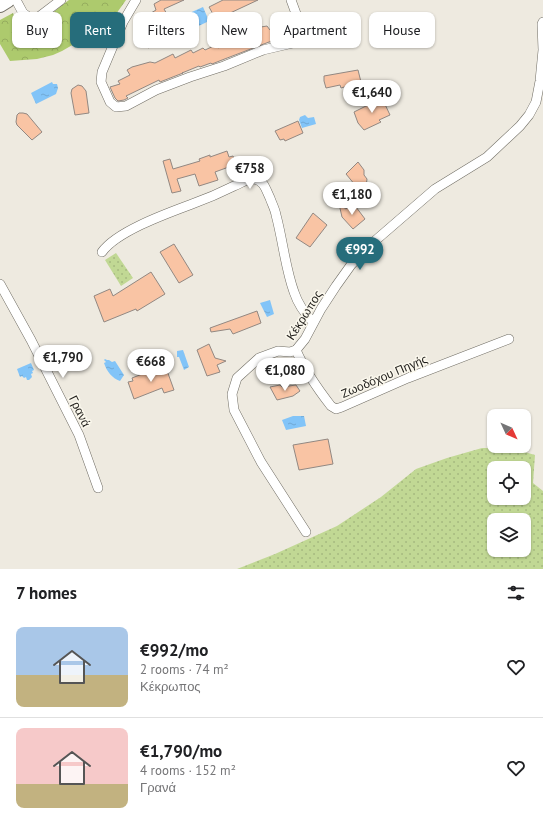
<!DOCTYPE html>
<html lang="en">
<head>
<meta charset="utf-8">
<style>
	:root { --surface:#fff; --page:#f6f6f6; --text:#202124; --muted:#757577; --line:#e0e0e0; --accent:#266d7b }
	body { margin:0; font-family:"PT Sans",sans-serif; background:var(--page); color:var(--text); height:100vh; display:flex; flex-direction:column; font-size:15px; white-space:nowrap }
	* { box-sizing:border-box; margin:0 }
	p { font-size:13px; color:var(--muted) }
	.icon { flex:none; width:22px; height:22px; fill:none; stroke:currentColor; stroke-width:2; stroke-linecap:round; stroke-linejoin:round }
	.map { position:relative; height:569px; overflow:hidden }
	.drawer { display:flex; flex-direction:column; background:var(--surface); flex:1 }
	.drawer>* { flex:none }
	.banner { position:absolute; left:12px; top:12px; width:519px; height:36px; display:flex; gap:8px }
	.needle { width:26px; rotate:134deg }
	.tools { position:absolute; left:487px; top:409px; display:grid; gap:8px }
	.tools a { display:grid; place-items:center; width:44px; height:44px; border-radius:8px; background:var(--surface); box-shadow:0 1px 3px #0004; font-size:20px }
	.price { position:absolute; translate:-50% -34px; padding:0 9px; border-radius:14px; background:#fff; color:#222; font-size:13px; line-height:26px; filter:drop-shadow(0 1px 2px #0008) }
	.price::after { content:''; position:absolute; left:50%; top:24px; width:12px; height:9px; margin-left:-6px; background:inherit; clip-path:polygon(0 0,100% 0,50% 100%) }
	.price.active { background:var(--accent); color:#fff }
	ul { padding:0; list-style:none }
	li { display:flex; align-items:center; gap:12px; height:100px; padding:0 16px }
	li+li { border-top:1px solid var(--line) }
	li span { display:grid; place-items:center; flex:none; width:112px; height:80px; border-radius:8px; color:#555 }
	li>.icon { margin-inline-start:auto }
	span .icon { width:48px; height:48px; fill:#fffc; stroke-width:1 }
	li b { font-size:17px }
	h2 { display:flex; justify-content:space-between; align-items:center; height:48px; padding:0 16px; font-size:17px }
	.pill { padding:0 14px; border-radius:8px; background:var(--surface); box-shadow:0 1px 3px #0004; font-size:14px; line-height:36px }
	.pill.active { background:var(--accent); color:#fff }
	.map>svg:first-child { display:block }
</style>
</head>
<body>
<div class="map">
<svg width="543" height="569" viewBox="0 0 543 569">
	<defs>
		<pattern id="green-dots" width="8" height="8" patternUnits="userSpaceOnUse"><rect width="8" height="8" fill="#c1d894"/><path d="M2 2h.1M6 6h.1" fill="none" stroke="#a6b97f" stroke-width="1.8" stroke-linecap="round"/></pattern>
		<pattern id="forest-crowns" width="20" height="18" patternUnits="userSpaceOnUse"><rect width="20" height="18" fill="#adca6d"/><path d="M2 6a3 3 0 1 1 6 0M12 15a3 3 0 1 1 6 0" fill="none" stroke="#95ad5e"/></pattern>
		<pattern id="water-ripples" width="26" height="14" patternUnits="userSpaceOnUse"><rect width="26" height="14" fill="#82c4f8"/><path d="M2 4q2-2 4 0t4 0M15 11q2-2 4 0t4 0" fill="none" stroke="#70a8d4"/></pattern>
	</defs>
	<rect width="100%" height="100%" fill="#eeeae0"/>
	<g fill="url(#green-dots)" fill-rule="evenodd">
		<path d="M116,253L133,278L121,286L105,260Z"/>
		<path d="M482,448H511L535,455L533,483L543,491V569H237L275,554L337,526L381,497L416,469L447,458ZM494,468H524V498H494ZM494,520H524V550H494Z"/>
	</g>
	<path fill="url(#forest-crowns)" d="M69,0H126L109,24L102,30L88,36L62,51L53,55L37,59L10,61L0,44V20L13,13L17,21C22,23 29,26 35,24C45,21 60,6 69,0Z"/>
	<g fill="url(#water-ripples)">
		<path d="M203,7L209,21L182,34L176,19Z"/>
		<path d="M52,82L53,84H57L58,88L56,94L36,104L31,93Z"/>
		<path d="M305,115L308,118L314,117L316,124L302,128L299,120L300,117Z"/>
		<path d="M338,185L351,201L345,205L342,201L338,204L330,192Z"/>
		<path d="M270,300L274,314L267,317L260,303Z"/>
		<path d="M183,350L189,367L184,370L179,357H177V351Z"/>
		<path d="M105,359L107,360H109L112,362L115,361L124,375L120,381C112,378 107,372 104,363L106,362L104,360Z"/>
		<path d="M31,363L34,370L32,371L33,373L31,374L32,377L29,380H27L26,377L24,378L22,376L20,377L17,369Z"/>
		<path d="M293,416H304L306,426L286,430L282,420Z"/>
	</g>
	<g fill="#f9c4a4" stroke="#928882">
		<path d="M161,0H184L164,9L168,16L162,19L165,25L160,28L163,33L157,37L160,42L148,48L139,32L153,26L150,21L154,19L151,13L156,10L154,4Z"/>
		<path d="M223,0H258L228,14L230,18L218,23L209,7Z"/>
		<path d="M290,22L295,30L290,33L292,37L269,42L222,60L212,64L211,63L200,67L199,66L182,73H183L160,82L159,80L126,96L128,98L124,100L118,101L115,98L110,87L120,84L118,81L130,75L127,70L132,67L150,62L155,63L173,54L175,58L191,50L193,53L203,48L205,50L216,45L218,48L228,42L229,44L257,32L255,28L267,26L270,30Z"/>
		<path d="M358,70L361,82L341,88L340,85L326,88L324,81V76Z"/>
		<path d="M78,85L82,86L86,91L89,113L75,115L71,93L72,89Z"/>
		<path d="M382,98L390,115L379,120L381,122L364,130L358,123L354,112Z"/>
		<path d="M19,113H23L27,114L42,132L32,140L17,125L16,122L17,115Z"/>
		<path d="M298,121L303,133L285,141L284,139L280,140L275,131Z"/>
		<path d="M227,151L229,157L233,156L237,164L215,172L218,180L199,186L195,174L177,179L181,191L172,193L163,161L170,159L173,169L200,161L199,159L210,155V157Z"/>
		<path d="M358,162L364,170V175L367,179L366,187L360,191L346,174Z"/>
		<path d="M353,203L365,219L353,229L342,217L339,204L346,209Z"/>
		<path d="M313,213L327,225L310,247L296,238Z"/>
		<path d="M174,244L193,275L179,283L160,252Z"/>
		<path d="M151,272L165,294L137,311L136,309L104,322L94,296L110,289L113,296Z"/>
		<path d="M257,311L261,323L233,334L230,329L211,332L210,328Z"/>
		<path d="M209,344L215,358L226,361L217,365L220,372L207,376L197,350Z"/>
		<path d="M165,365L174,390L164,393L162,388L134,399L128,382L133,381L132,378Z"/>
		<path d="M280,385L282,387L296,385L300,391L293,396L277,400L270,387Z"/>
		<path d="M328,439L333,464L299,470L293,445Z"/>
	</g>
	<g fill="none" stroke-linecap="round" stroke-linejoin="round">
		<defs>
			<g id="street">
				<path d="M16,0L23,13L30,18L36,19L61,0"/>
				<path d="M136,0L123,22L102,72L101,82L110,102L116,107L126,106L156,90L190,77L224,66L263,50L293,43L338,27"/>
				<path d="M291,0L305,38"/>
				<path d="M102,252C117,231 168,213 192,204C206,199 220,193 234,186C240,184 247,178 253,179C257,179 261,182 263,184C266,188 268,194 270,198C272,204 275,209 276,215C283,241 285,267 294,292C298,304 304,313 313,322"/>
				<path d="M0,284L31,340L79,435L98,488"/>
				<path d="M296,350C305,371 317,388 331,406L336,409L342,407L408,378L509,339"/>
				<path d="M306,532L261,462L234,410L232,394L237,378L259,358L278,351L290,352L296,350L305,339L321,309L336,286L351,265L369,246L435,189L487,157L520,126L529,115L536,102L540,81L543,50L542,24L543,22"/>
			</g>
			<path id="primary" d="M0,5L8,0"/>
		</defs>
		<use href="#street" stroke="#706d64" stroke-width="10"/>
		<use href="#primary" stroke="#706d64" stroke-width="16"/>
		<use href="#street" stroke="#fff" stroke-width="9"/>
		<use href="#primary" stroke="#fff" stroke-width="14"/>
	</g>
	<g text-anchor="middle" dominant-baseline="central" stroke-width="3" stroke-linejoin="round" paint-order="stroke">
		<g font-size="12" fill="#201e1b" stroke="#fbf8ed">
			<text transform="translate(304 315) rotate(-58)">Κέκρωπος</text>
			<text transform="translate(384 376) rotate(-23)">Ζωοδόχου Πηγής</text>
			<text transform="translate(80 411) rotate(64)">Γρανά</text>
		</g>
	</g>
</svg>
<div class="tools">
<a><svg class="needle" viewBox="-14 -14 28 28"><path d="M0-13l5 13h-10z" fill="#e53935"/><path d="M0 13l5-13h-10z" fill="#757577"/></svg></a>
<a><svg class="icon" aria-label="locate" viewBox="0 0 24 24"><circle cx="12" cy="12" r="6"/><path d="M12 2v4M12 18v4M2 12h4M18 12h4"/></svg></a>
<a><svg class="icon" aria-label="layers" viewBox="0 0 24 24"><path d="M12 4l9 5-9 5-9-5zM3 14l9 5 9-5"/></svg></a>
</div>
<b class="price" style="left:372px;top:114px">€1,640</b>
<b class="price" style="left:250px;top:190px">€758</b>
<b class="price" style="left:352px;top:216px">€1,180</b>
<b class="price active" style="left:360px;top:271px">€992</b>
<b class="price" style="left:63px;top:379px">€1,790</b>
<b class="price" style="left:151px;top:383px">€668</b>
<b class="price" style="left:285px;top:392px">€1,080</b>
<div class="banner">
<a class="pill">Buy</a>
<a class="pill active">Rent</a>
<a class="pill">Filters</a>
<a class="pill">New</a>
<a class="pill">Apartment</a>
<a class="pill">House</a>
</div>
</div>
<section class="drawer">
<h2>7 homes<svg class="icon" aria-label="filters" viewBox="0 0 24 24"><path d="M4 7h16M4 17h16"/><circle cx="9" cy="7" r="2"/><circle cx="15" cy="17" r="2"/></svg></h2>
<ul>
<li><span style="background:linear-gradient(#a9c7e8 60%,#c2b280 0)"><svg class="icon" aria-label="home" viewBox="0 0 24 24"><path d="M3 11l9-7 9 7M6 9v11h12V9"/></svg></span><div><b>€992/mo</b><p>2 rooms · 74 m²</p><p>Κέκρωπος</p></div><svg class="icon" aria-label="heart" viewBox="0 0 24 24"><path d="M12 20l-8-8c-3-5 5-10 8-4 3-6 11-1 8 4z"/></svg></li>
<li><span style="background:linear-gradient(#f6c9c9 70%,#c2b280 0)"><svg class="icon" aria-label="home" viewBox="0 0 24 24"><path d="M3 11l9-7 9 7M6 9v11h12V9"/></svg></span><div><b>€1,790/mo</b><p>4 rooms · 152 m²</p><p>Γρανά</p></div><svg class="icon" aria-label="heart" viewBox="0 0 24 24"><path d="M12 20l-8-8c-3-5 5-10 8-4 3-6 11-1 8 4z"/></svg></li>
</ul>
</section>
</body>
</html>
